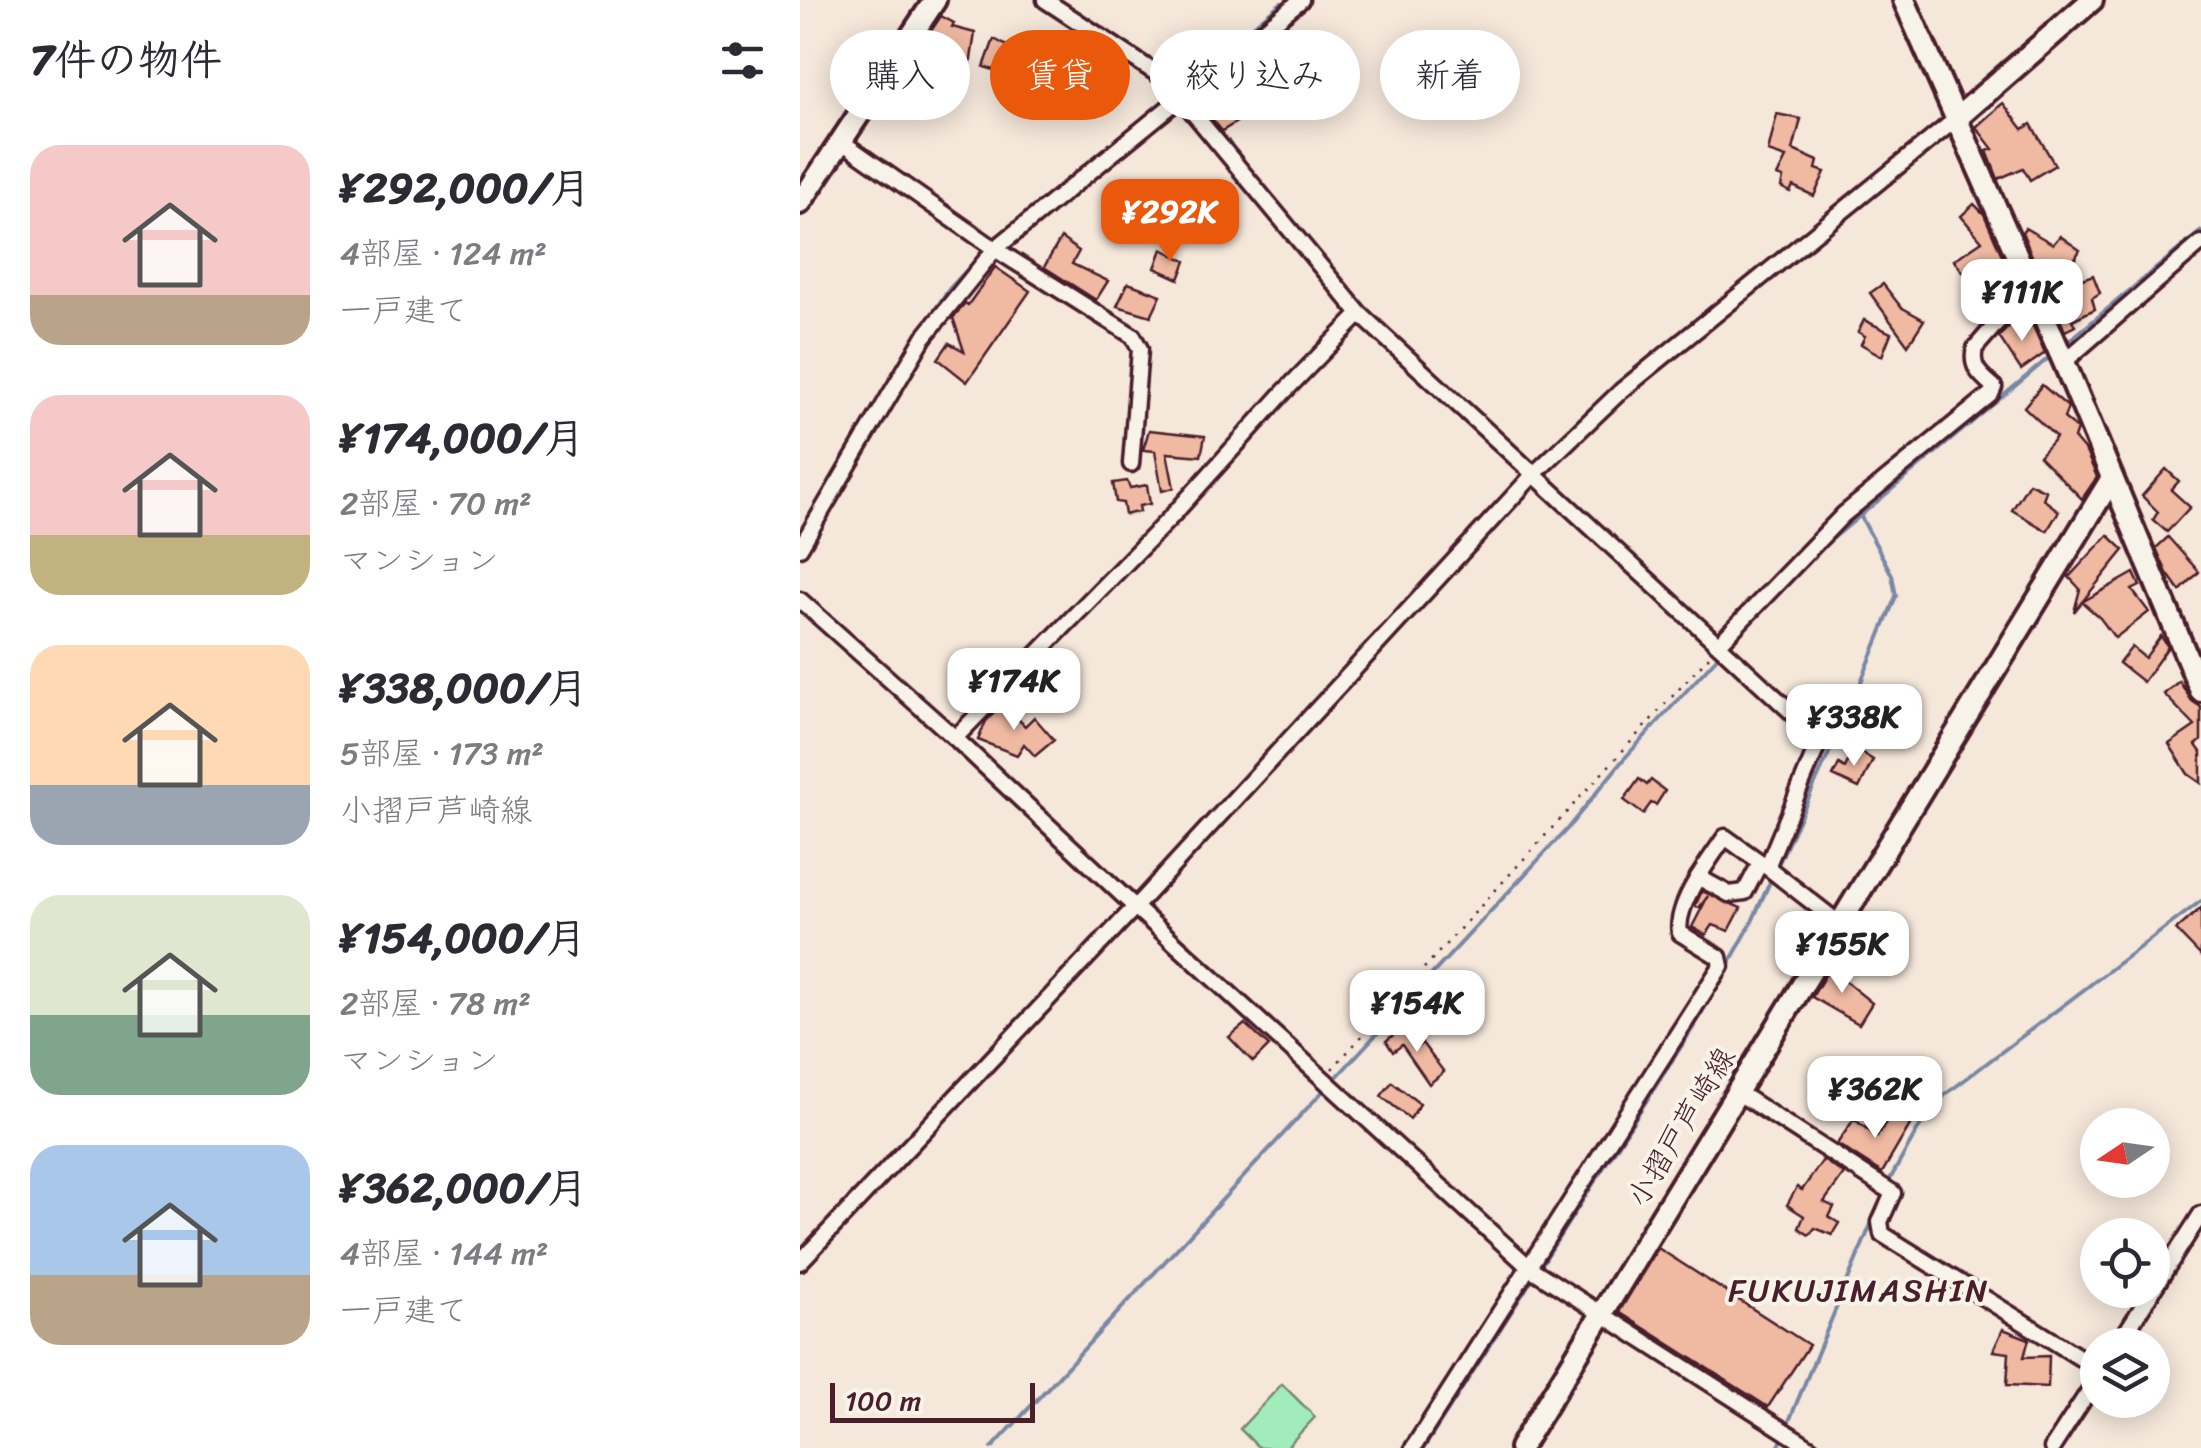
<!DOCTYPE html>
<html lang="ja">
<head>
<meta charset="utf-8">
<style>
	:root { --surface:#fff; --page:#f7f7f7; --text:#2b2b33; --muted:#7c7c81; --accent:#ea580c }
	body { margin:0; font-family:Sriracha,"Klee One",sans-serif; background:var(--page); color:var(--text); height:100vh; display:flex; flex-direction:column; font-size:38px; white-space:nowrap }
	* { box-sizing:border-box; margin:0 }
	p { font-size:32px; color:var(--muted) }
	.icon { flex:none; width:55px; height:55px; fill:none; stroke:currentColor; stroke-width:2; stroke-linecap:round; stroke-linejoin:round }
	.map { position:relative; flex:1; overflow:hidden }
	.sheet { display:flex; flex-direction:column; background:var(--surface); width:800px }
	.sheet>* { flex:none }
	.top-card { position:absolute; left:30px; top:30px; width:950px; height:90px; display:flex; gap:20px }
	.needle { width:65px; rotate:257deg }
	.controls { position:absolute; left:1280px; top:1108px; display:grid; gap:20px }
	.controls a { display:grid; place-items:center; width:90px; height:90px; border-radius:50%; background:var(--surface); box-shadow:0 5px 25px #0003; font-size:50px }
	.scale { position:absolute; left:30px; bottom:25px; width:205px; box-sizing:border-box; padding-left:10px; border:5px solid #4a1f2b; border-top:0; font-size:28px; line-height:35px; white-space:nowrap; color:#4a1f2b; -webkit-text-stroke:8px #f7f3e8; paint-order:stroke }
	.price { position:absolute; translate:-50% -85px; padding:0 22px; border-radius:20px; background:#fff; color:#222; font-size:32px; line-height:65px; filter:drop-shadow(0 2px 5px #0008) }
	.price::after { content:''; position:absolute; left:50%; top:60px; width:30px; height:22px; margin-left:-15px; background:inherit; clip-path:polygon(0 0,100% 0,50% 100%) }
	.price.selected { background:var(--accent); color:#fff }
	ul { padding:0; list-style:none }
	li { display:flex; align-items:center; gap:30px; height:250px; padding:0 30px }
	li span { display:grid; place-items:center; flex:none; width:280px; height:200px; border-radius:30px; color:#555 }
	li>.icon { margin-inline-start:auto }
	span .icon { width:120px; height:120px; fill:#fffc; stroke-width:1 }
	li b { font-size:42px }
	h2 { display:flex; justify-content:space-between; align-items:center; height:120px; padding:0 30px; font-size:42px }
	.chip { padding:0 35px; border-radius:45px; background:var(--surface); box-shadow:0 5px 25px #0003; font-size:35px; line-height:90px }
	.chip.selected { background:var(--accent); color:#fff }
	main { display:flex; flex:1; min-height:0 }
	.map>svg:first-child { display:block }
</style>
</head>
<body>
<main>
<section class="sheet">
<h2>7件の物件<svg class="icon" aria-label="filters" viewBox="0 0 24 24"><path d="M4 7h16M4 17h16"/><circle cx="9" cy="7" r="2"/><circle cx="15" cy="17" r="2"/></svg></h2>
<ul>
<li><span style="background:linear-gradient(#f6c9c9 75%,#b9a48a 0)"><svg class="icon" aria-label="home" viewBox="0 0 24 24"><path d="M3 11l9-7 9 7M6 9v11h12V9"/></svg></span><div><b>¥292,000/月</b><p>4部屋 · 124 m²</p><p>一戸建て</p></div></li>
<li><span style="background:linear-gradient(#f6c9c9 70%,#c2b280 0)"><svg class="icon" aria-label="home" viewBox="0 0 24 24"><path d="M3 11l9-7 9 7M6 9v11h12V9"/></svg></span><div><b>¥174,000/月</b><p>2部屋 · 70 m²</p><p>マンション</p></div></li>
<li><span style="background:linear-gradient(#ffd9b3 70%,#9aa5b1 0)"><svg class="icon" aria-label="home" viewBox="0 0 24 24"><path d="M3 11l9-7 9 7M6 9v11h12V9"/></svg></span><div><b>¥338,000/月</b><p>5部屋 · 173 m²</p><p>小摺戸芦崎線</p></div></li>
<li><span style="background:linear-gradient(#dfe7d0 60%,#7fa58c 0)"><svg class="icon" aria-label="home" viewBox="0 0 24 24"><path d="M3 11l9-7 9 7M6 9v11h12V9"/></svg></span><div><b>¥154,000/月</b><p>2部屋 · 78 m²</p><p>マンション</p></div></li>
<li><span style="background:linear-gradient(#a9c7e8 65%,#b9a48a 0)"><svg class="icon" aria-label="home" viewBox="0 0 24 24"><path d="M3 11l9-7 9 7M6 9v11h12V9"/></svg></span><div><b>¥362,000/月</b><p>4部屋 · 144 m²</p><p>一戸建て</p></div></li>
</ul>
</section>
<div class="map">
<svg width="1401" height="1448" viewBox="0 0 1401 1448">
	<rect width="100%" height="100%" fill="#f5e7da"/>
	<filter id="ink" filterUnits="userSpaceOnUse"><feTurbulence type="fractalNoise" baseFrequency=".01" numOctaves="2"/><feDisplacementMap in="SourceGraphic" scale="20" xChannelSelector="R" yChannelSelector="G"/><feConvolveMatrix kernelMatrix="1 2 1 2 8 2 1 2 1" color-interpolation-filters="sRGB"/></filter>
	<g filter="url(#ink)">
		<path fill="#a2ecbb" stroke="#768673" stroke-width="2.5" d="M482,1384L515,1417L486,1448H459L440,1429Z"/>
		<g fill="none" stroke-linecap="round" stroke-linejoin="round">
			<g stroke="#7988a5" stroke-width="4">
				<path d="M377,89L481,3"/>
				<path d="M258,189L370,95"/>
				<path d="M120,331L150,288L186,249"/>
				<path d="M1263,346L1401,231"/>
				<path d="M0,533L47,455"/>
				<path d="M1018,551L1252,355"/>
				<path d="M928,645L945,626"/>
				<path d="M977,867L1056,694L1096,596L1092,575L1060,515"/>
				<path d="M532,1082L767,829L823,760L922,652"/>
				<path d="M987,1426L1089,1181L1125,1117L1146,1094L1401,901"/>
				<path d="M192,1448L525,1089"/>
				<path d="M624,1448L893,1028L950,926L973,875"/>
				<path d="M978,1448L984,1435"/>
			</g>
		</g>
		<g fill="#efb9a2" stroke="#4a1f2b" stroke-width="2.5">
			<path d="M141,16L154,23L152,27L175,33L169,72L157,66L159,52L142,43L140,46L127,37Z"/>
			<path d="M194,39L232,59L231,62L204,57L194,70L184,67Z"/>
			<path d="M423,77L430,84L420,92L440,120L422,131L396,99Z"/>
			<path d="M1203,103L1223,129L1231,124L1255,165L1230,180L1223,168L1198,179L1187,151L1193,149L1176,127Z"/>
			<path d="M977,114L1001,119L993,150L1018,161L1016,169L1025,172L1014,196L993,186L990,192L981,187L983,178L977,176L986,158L968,152Z"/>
			<path d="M1174,204L1184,214L1207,267L1203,270L1216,287L1204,296L1190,280L1177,290L1154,260L1182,241L1161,216Z"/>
			<path d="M1225,228L1253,244L1260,236L1280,250L1257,288L1293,275L1300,293L1292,298L1295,309L1272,320L1275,326L1265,331L1239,271L1244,268L1234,261L1222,232Z"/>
			<path d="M261,238L279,251L272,264L308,281L296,300L244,267Z"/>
			<path d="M362,249L386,261L379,279L355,268Z"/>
			<path d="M195,267L230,291L167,382L138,359L149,343L164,351L153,318L165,303L168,305Z"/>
			<path d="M328,283L361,295L351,316L317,306Z"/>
			<path d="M1083,284L1101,307L1124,320L1108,345L1070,293Z"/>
			<path d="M1217,318L1223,330L1232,324L1245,353L1221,370L1199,337Z"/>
			<path d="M1064,320L1091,333L1082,356L1061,344L1065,336L1058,332Z"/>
			<path d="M1242,385L1268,407L1264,418L1277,429L1274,438L1286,452L1297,477L1282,499L1239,456L1256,437L1224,407Z"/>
			<path d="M349,430L405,436L401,456L367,453L374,488L362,491L355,451L343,450Z"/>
			<path d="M1366,469L1379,481L1371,490L1390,507L1367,532L1353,520L1358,512L1342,496Z"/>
			<path d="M327,481L330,488L347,485L350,504L339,506L340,511L325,515L323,503L316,502L313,483Z"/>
			<path d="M1229,483L1246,491L1243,499L1259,511L1247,531L1212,510Z"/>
			<path d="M1308,535L1324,550L1274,612L1280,589L1269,577Z"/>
			<path d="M1368,537L1399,572L1380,591L1367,573L1356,548Z"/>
			<path d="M1334,573L1340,586L1332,590L1349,612L1315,638L1300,618L1282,602Z"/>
			<path d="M1361,636L1368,647L1343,682L1319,663L1332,647L1345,658Z"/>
			<path d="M1379,681L1392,701L1401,707V741L1396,745L1401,752V783L1388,774L1369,744L1395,726L1364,694Z"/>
			<path d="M203,704L225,726L234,717L254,740L235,756L224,744L217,755L178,740L186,721Z"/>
			<path d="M1060,709L1096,724L1091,735L1082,734L1078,739L1069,734L1064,742L1049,736Z"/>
			<path d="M1054,748L1073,760L1059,788L1033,776L1039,764L1045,768Z"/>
			<path d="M839,779L847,785L851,780L865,791L856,805L851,803L843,814L824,800Z"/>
			<path d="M902,891L941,908L929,931L913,925L906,935L892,927L908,896L899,908L895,906Z"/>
			<path d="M1401,908V956L1376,930Z"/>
			<path d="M1031,965L1043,973L1040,977L1072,1003L1059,1024L1012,997Z"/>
			<path d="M445,1024L469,1046L453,1062L429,1037Z"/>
			<path d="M603,1027L617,1047L622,1043L644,1072L629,1084L602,1045L593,1052L586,1041Z"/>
			<path d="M592,1082L620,1104L610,1119L581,1096Z"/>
			<path d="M1093,1110L1110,1125L1082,1173L1037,1144L1054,1119L1077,1137Z"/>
			<path d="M1023,1160L1044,1174L1024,1202L1034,1207L1029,1217L1039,1223L1032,1235L1015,1228L1009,1235L999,1228L1004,1216L987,1205L997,1187L1002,1190Z"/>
			<path d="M858,1248L1009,1345L968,1407L819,1312Z"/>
			<path d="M1203,1329L1229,1339L1224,1357L1249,1356L1248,1387L1207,1385L1209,1353L1193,1351Z"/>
		</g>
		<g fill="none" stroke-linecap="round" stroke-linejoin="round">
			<defs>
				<g id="street">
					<path d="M245,0L365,79L560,314L1013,732L1016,749L967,867L1040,924"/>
					<path d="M42,142L195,249L333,336L340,349L331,464"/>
					<path d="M1264,362L1401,243"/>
					<path d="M0,548L124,337L195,249L501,0"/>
					<path d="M0,600L155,738L335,907L730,1268L1011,1448"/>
					<path d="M919,644L1043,515L1191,394L1194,387C1180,375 1170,367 1175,348L1217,300L1234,293"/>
					<path d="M155,738L372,516L483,393L560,314"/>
					<path d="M898,877L929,894L945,892L960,863"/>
					<path d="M937,1092L1093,1193L1080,1222L1082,1234L1298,1369"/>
					<path d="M0,1262L335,907L733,475L821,391L1156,119"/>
					<path d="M1318,1345L1401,1214"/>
					<path d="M613,1448L921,966L919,957L880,933C874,906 910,859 925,837L967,867"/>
					<path d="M1252,1448L1298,1377"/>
				</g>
				<g id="secondary">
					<path d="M1104,0L1264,362L1401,691"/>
					<path d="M1156,119L1292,0"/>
					<path d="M0,203L135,0"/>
					<path d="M720,1448L1312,478"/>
				</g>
			</defs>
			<use href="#street" stroke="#4a1f2b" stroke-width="21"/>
			<use href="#secondary" stroke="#4a1f2b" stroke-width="28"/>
			<path stroke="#4a1f2b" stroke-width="2.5" stroke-dasharray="2.5 8" stroke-linecap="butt" d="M532,1069L911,654"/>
			<use href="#street" stroke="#f7f3e8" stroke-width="14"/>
			<use href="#secondary" stroke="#f7f3e8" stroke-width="20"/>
		</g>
	</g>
	<g text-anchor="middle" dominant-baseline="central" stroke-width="8" stroke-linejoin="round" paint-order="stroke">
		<g font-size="30" fill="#4a1f2b" stroke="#f7f3e8">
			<text transform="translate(881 1127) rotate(-59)">小摺戸芦崎線</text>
		</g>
		<g font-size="32" letter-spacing="2.5" fill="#4a1f2b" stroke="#f7f3e8">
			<text x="1059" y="1290">FUKUJIMASHIN</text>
		</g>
	</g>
</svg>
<div class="controls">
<a><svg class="needle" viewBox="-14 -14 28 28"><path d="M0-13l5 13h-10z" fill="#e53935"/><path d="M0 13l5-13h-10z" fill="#7c7c81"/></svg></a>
<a><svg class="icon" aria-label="locate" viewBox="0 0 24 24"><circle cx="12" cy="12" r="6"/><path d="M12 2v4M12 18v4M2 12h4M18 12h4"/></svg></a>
<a><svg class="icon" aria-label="layers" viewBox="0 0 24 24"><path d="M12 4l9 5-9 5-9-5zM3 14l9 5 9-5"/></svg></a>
</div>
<div class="scale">100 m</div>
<b class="price selected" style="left:370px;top:264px">¥292K</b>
<b class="price" style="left:1222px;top:344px">¥111K</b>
<b class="price" style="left:214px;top:733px">¥174K</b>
<b class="price" style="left:1054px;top:769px">¥338K</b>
<b class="price" style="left:1042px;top:996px">¥155K</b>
<b class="price" style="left:617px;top:1055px">¥154K</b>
<b class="price" style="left:1075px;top:1141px">¥362K</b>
<div class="top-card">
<a class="chip">購入</a>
<a class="chip selected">賃貸</a>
<a class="chip">絞り込み</a>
<a class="chip">新着</a>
</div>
</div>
</main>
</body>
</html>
